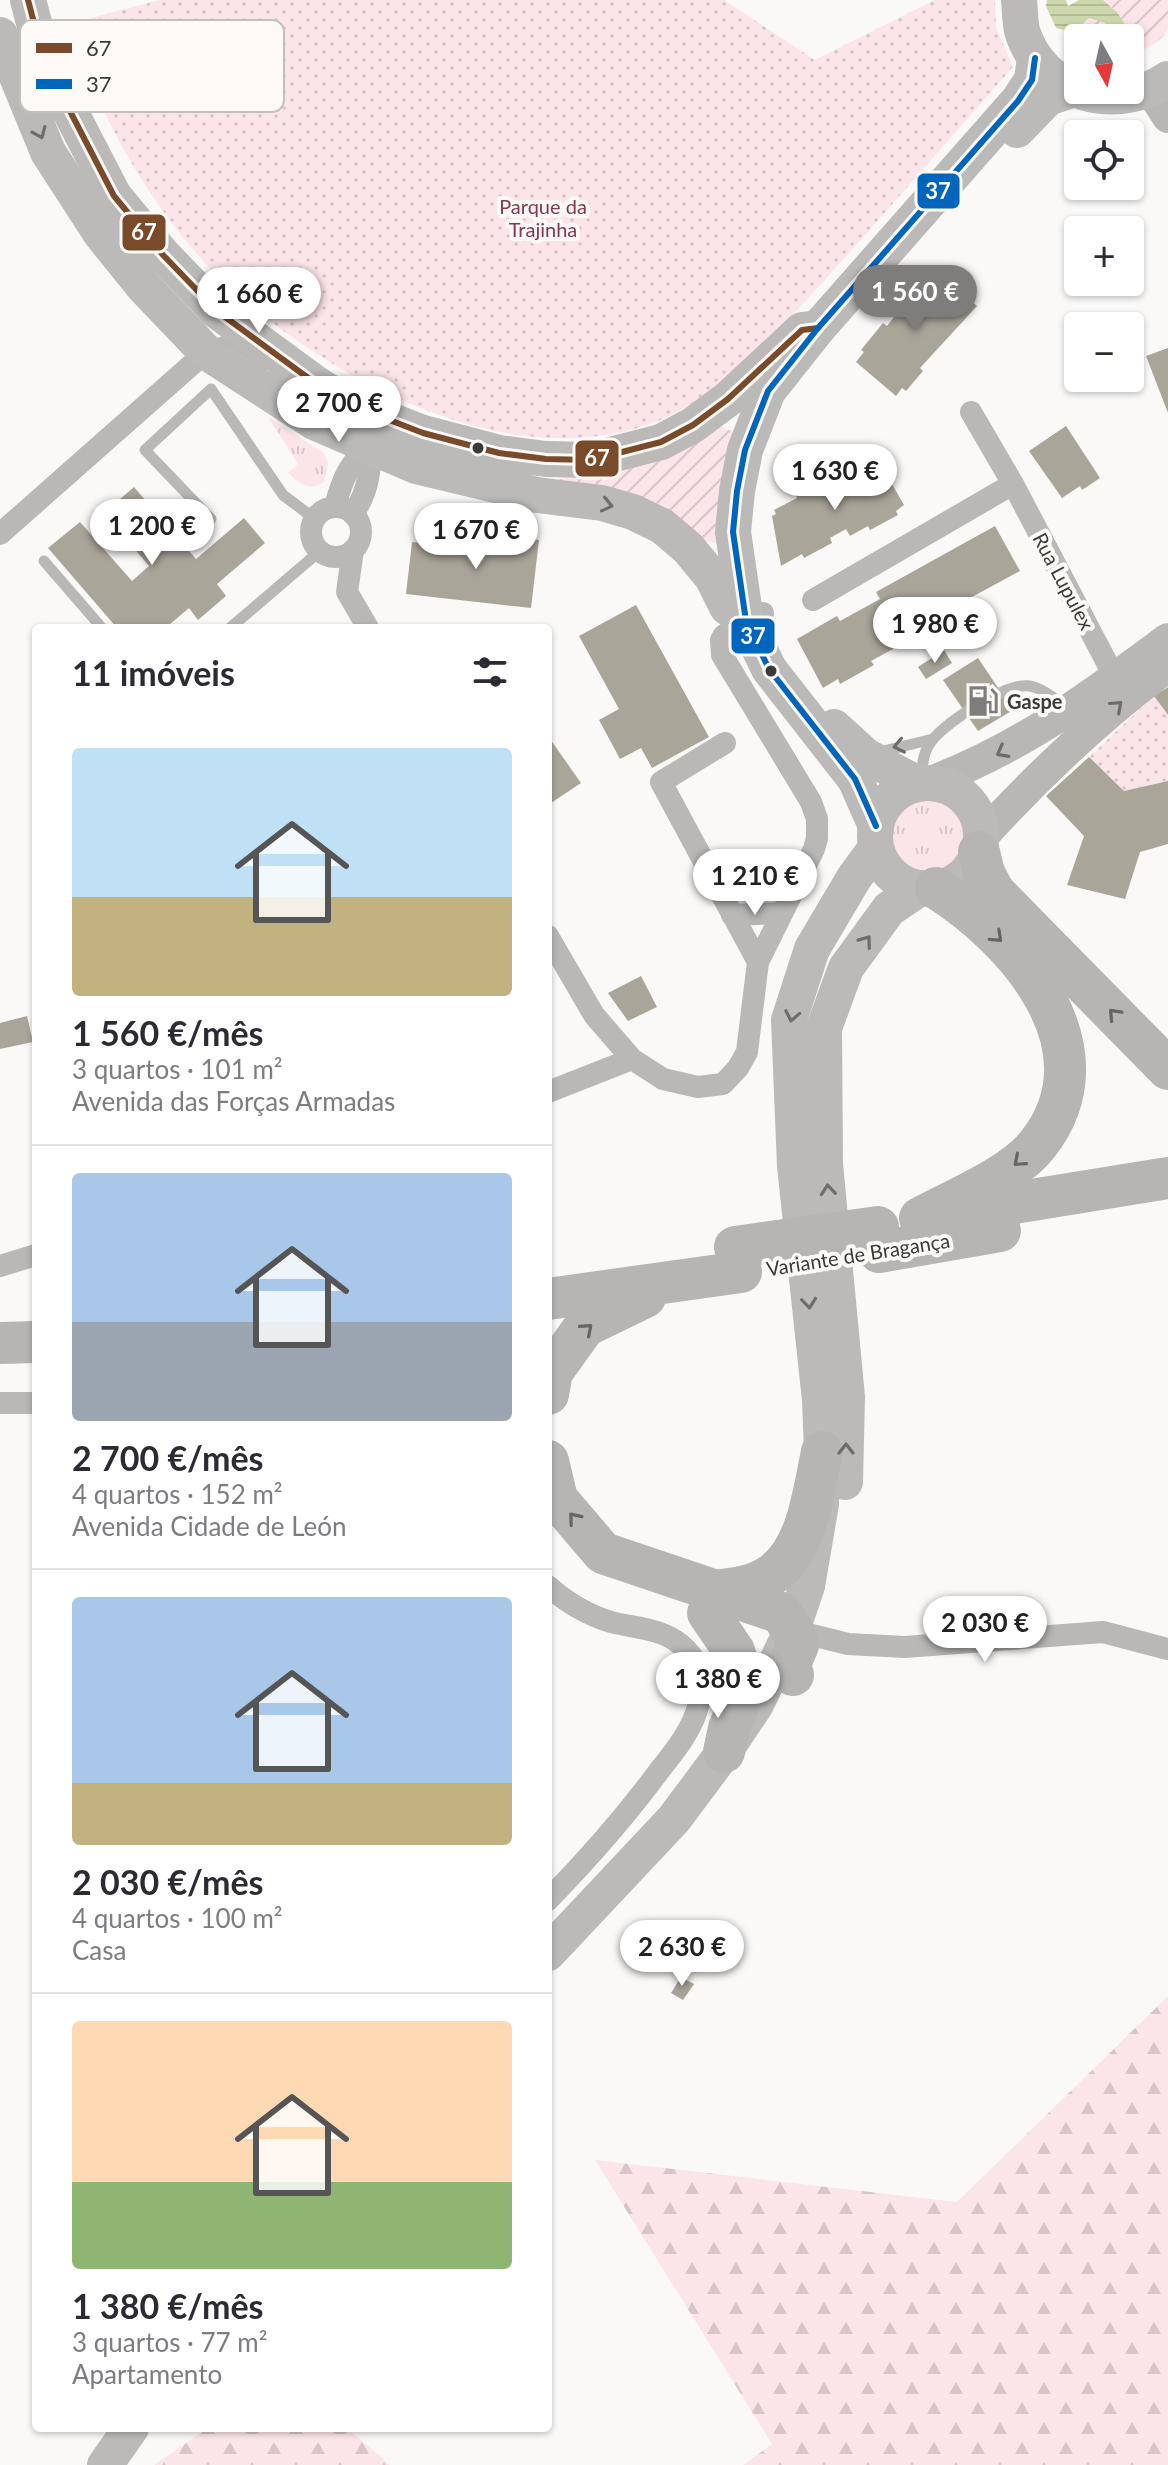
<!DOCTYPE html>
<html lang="pt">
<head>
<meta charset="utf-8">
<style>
	:root { --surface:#fff; --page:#f2f2f3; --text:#2b2b33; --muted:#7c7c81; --line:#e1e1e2; --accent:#7e7d7c }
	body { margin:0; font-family:Lato,sans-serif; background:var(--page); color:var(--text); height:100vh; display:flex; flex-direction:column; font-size:30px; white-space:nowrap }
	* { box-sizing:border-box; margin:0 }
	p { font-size:26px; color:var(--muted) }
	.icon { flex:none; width:44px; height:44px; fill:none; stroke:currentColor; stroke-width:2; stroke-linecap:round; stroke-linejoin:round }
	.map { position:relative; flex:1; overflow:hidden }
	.details { position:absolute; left:32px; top:624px; width:520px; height:1808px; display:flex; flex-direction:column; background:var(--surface); border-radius:8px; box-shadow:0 2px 6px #0004 }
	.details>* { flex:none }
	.needle { width:52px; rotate:172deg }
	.buttons { position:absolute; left:1064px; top:24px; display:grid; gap:16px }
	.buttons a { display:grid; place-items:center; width:80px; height:80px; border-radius:8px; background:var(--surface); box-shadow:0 2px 6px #0004; font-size:40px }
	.price { position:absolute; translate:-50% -68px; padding:0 18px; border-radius:28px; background:#fff; color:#222; font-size:26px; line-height:52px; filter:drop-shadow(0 2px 4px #0008) }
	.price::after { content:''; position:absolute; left:50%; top:48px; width:24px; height:18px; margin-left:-12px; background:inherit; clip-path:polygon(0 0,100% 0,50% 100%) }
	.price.on { background:var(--accent); color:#fff }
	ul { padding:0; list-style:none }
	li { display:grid; align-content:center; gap:16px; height:424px; padding:0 40px }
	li+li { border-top:2px solid var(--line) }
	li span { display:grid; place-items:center; height:248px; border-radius:8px; color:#555 }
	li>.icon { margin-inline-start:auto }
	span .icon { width:144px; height:144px; fill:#fffc; stroke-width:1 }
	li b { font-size:34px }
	h2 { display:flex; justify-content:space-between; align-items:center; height:96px; padding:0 40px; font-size:34px }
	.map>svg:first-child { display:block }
</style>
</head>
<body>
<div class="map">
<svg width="1168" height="2465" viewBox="0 0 1168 2465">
	<defs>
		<pattern id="grass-tufts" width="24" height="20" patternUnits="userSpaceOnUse" patternTransform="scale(2)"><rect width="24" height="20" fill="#fce5e9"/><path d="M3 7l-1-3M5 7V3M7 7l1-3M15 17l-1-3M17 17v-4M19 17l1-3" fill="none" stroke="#d9c5c9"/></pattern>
		<pattern id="forest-firs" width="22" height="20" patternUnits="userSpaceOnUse" patternTransform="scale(2)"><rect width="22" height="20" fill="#fce5e9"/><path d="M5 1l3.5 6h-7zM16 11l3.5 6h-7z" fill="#d9c5c9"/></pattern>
		<pattern id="park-dots" width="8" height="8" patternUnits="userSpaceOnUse" patternTransform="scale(2)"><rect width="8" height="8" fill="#fce5e9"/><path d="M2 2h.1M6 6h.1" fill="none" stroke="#d9c5c9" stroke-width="1.8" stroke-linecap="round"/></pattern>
		<pattern id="garden-furrows" width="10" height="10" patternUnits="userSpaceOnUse" patternTransform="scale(2)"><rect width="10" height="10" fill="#fce5e9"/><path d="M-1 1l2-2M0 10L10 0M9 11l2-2" fill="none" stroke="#d9c5c9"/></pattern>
		<pattern id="water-rules" width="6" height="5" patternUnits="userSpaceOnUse" patternTransform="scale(2)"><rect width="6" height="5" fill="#cdd7ac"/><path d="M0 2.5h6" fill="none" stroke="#b1b995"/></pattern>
	</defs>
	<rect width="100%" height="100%" fill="#fbf9f7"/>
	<g fill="url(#grass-tufts)">
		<path d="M268,417L324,453L328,463L324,482C309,492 300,484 288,473L298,464Z"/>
		<circle cx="930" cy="836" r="40"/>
	</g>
	<g fill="url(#forest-firs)">
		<path d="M1168,1996V2465H743L772,2444L595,2160L957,2202Z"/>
		<path d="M208,2428H347L390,2465H154Z"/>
	</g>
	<g fill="url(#park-dots)">
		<path d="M160,0H724L815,60L935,0H995L996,28L1013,67C953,135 893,204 833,271C794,314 736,379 687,407C561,478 407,416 299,342C275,325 249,307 228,287C153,213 102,122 68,24Z"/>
		<path d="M1154,696L1168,715V781L1124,791L1089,757Z"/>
	</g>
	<g fill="url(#garden-furrows)">
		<path d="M1103,0H1168C1168,8 1168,20 1168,27C1164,42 1143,51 1130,54V38L1078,40L1072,31L1089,18L1127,26L1117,12Z"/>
		<path d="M717,425L732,431L736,439L719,543L708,542L667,509L553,481L582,474Z"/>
	</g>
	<path fill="url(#water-rules)" d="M1047,0H1066L1068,6L1079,0H1103L1117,12L1127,27L1117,36H1109L1105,23L1089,18C1077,29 1072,33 1056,28L1046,6Z"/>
	<g fill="#aaa599">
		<path d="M932,268L977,306L920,368L923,371L906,391L902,388L896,396L856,362L864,352L861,350L883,323L887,326Z"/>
		<path d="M1168,348V413L1146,356Z"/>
		<path d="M1066,426L1100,478L1082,490L1080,486L1062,498L1029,451Z"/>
		<path d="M868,463L871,468L880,463L904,505L896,511L898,515L870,530L868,526L850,536L846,529L830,538L832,543L804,558L802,554L781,566L772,516L776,514L774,510L797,498L795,493L811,484L814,488L821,485L826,494L845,483L842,478Z"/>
		<path d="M134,487L196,559L244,518L265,543L217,584L226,596L198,620L189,608L169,625L171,628H117L48,548L80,522L132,581L149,566L104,513Z"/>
		<path d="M995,526L1020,571L900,636L904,643L871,661L874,665L840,684L838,679L823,688L797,639L837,616L840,621L880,599L876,592Z"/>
		<path d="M476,533L539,540L531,608L406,594L412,542L474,549Z"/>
		<path d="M636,605L709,737L652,768L641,748L620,759L599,720L619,709L579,636Z"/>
		<path d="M944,650L952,663L926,679L918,667Z"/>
		<path d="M978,658L1013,710L978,731L943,680Z"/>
		<path d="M1168,687V715L1154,696Z"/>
		<path d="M548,736L581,783L548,805Z"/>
		<path d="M1089,757L1124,791L1168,781V844L1140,852L1125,899L1067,885L1084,836L1046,796Z"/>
		<path d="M641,976L657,1007L628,1021L608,993Z"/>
		<path d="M27,1016L33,1042L0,1049V1023Z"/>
		<path d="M681,1977L694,1984L683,2000L671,1993Z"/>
	</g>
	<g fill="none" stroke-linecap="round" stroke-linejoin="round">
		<g stroke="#b9b8b6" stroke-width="11">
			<path d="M211,519L145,450L211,389L283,495L315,519"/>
			<path d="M44,561L102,628"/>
			<path d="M230,628L320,551"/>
			<path d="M875,753L933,739"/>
			<path d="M922,779C922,764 923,750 934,738C949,721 1006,682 1030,686C1042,688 1058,701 1067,709"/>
		</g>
		<g stroke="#b9b8b6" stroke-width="22">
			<path d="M971,412L1013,484L1115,678"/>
			<path d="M335,507C341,482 351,456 376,443"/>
			<circle cx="336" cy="532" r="25"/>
			<path d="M353,514C367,494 377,459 363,437"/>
			<path d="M0,534L206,352L232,345L258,363"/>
			<path d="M353,550L347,592L368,628"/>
			<path d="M813,600L1013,484"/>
			<path d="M725,743L661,782L758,962"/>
			<path d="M732,915L782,913"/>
			<path d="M548,936L594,1015L632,1059L663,1079L698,1087L723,1084L738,1068L747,1052L758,962L814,849L817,838V819L811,802L722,655L721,640L724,635L763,613"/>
			<path d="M548,1092L632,1059"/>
			<path d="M0,1266L36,1255"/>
			<path d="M0,1403H36"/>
			<path d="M548,1586C566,1602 588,1615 611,1622C633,1628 661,1628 680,1644C699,1659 705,1680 699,1703C693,1729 675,1751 659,1771C625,1817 588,1859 548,1900"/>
			<path d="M792,1630L848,1644L905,1647L1103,1632L1168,1649"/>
		</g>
		<g stroke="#b8b7b6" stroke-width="32">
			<path d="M1150,89L1168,117"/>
			<path d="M928,783C1020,749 1090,696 1168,639"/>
			<path d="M981,838C1038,775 1100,717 1168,666"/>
		</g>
		<g stroke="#bbbab9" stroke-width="36">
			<path d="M28,0L44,61L114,196L163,255L217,311L315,383L348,404L423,433L499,453L546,459L591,460L661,442L693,425L728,399L802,330L818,328"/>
			<path d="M1019,0C1020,10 1020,22 1022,31C1042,94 1115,115 1168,79"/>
			<path d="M0,35L48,152L101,234L143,286L206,352L314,422L416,466L537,495L602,503L633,512L662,526L688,548L712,577L727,607L746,621"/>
			<path d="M1017,130L1048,98L1072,90"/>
			<path d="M834,727L866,756L918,784"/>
			<circle cx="928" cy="836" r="53"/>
			<path d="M876,826L855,779L769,669L746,621L733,532L737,491L745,450L768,391L818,328L1018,101L1032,80L1035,58"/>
			<path d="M845,1482L847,1397L825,1164L824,1028L846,968L889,909L920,888"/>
			<path d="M548,1953L674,1819L724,1752L755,1706L792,1630L807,1586L821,1504L822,1452L820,1400L795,1166L789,1020L812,949L854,878L876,848"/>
			<path d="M105,2465L131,2428"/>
		</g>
		<g stroke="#b7b5b4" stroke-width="42">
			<path d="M979,852L984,873L994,892L1168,1069"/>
			<path d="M952,1213L1168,1178"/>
			<path d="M920,1218C957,1198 1013,1176 1038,1144C1113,1048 1017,939 936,888"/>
			<path d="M879,1252L1000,1231"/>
			<path d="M548,1299L741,1272"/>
			<path d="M0,1343L36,1342"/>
			<path d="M548,1394L552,1372L585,1326L645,1297"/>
			<path d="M548,1461L557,1499L603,1553L781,1613L792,1630L798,1645L790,1664L793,1675"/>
			<path d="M713,1591C731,1589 752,1587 768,1577C808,1553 813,1493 822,1452"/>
			<path d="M708,1613L734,1651L741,1673L742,1697L729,1728L724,1752"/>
		</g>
		<path stroke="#b7b5b4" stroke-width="42" d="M735,1247L878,1227"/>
		<defs>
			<path id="bus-1" d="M28,0L44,61L114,196L163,255L217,311L315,383L348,404L423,433L499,453L546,459L591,460L661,442L693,425L728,399L802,330L818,328"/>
			<path id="bus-2" d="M876,826L855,779L769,669L746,621L733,532L737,491L745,450L768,391L818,328L1018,101L1032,80L1035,58"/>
		</defs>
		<use href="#bus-1" stroke="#fcf9f6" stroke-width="12"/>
		<use href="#bus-2" stroke="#fcf9f6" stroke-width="12"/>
		<use href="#bus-1" stroke="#7a4b2a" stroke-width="6"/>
		<use href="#bus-2" stroke="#0065bd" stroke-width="6"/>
	</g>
	<defs><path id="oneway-chevron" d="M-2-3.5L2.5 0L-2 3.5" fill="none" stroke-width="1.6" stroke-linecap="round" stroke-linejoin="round" transform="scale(2)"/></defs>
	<g stroke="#6e6d6c">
		<use href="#oneway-chevron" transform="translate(40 133) rotate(67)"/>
		<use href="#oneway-chevron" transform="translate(607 505) rotate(13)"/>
		<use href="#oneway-chevron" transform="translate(866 941) rotate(-54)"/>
		<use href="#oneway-chevron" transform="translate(792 1016) rotate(101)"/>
		<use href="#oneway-chevron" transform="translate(828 1190) rotate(-95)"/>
		<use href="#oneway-chevron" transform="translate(809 1303) rotate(84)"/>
		<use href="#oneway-chevron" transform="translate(846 1449) rotate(-90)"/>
	</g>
	<g stroke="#6d6c6b">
		<use href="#oneway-chevron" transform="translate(1117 706) rotate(-42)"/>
		<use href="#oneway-chevron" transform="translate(899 746) rotate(168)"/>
		<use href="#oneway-chevron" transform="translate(1002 752) rotate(152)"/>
	</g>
	<g stroke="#666564">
		<use href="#oneway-chevron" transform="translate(997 937) rotate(43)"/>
		<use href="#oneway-chevron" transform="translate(1114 1014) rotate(-133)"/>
		<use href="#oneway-chevron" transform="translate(1019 1161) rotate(139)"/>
		<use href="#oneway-chevron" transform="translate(587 1329) rotate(-41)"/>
		<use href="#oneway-chevron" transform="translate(574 1518) rotate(-130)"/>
	</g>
	<defs>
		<symbol id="fuel-bare" viewBox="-9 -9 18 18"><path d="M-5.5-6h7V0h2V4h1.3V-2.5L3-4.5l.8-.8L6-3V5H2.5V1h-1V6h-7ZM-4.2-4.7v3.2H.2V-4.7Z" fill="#7e7d7c" stroke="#fcf9f6" stroke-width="2.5" paint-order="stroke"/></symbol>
	</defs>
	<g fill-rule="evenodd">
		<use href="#fuel-bare" x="961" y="679" width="44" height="44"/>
	</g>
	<g fill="#3b3a39" stroke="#fcf9f6" stroke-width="3">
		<circle cx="478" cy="448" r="7"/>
		<circle cx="771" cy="671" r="7"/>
	</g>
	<g text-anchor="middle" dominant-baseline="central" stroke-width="8" stroke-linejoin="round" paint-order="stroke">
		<g font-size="20" fill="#853550" stroke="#fcf9f6">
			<text x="543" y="206">Parque da<tspan x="543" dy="23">Trajinha</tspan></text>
		</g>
		<g font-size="20" fill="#3b3a39" stroke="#fcf9f6">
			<text transform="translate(1064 581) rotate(62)">Rua Lupulex</text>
			<text transform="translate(858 1254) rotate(-9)">Variante de Bragança</text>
		</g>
		<g font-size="20" font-weight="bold" fill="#3b3a39" stroke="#fcf9f6" text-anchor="start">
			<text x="1007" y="701">Gaspe</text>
		</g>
	</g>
	<rect x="20" y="20" width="264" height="92" rx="12" fill="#fcf9f6" stroke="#c2c0bd" stroke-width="2"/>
	<rect x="36" y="43" width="36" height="10" fill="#7a4b2a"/>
	<rect x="36" y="79" width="36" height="10" fill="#0065bd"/>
	<g font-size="22" fill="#3b3a39">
		<text x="86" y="56">67</text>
		<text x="86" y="92">37</text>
	</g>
	<g stroke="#fcf9f6" stroke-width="3">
		<rect x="916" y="172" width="45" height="38" rx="8" fill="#0065bd"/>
		<rect x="121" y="213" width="46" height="39" rx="8" fill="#7a4b2a"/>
		<rect x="574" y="439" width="46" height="39" rx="8" fill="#7a4b2a"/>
		<rect x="730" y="617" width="46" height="38" rx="8" fill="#0065bd"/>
	</g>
	<g font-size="22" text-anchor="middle" font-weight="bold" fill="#fff">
		<text x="938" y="199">37</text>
		<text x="144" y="240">67</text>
		<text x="597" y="466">67</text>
		<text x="753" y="644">37</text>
	</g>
</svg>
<div class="buttons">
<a><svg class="needle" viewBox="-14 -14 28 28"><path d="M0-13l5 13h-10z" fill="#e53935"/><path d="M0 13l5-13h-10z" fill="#7c7c81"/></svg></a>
<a><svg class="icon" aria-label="locate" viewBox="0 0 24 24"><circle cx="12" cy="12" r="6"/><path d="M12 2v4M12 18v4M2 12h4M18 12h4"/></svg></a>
<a>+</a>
<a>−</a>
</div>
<b class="price on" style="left:915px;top:333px">1 560 €</b>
<b class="price" style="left:259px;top:335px">1 660 €</b>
<b class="price" style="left:339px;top:444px">2 700 €</b>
<b class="price" style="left:835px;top:512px">1 630 €</b>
<b class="price" style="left:152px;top:567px">1 200 €</b>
<b class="price" style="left:476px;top:571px">1 670 €</b>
<b class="price" style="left:935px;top:665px">1 980 €</b>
<b class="price" style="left:755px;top:917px">1 210 €</b>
<b class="price" style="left:985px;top:1664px">2 030 €</b>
<b class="price" style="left:718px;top:1720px">1 380 €</b>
<b class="price" style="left:682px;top:1988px">2 630 €</b>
<section class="details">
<h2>11 imóveis<svg class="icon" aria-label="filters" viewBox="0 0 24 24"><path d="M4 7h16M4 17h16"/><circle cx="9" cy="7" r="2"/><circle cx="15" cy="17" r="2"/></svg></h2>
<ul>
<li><span style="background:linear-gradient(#bfe0f5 60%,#c2b280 0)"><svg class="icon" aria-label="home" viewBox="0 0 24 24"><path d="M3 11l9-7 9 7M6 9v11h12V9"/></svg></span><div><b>1 560 €/mês</b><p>3 quartos · 101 m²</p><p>Avenida das Forças Armadas</p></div></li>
<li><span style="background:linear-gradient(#a9c7e8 60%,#9aa5b1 0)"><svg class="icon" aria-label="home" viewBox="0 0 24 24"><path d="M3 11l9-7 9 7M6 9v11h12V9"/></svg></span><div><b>2 700 €/mês</b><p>4 quartos · 152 m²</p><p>Avenida Cidade de León</p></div></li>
<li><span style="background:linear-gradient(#a9c7e8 75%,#c2b280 0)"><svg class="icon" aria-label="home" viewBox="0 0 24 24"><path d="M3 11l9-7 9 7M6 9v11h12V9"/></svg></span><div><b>2 030 €/mês</b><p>4 quartos · 100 m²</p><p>Casa</p></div></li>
<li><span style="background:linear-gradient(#ffd9b3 65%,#8fb573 0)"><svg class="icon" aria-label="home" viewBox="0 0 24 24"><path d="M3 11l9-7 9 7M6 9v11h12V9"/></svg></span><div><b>1 380 €/mês</b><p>3 quartos · 77 m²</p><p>Apartamento</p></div></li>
</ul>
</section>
</div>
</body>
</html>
